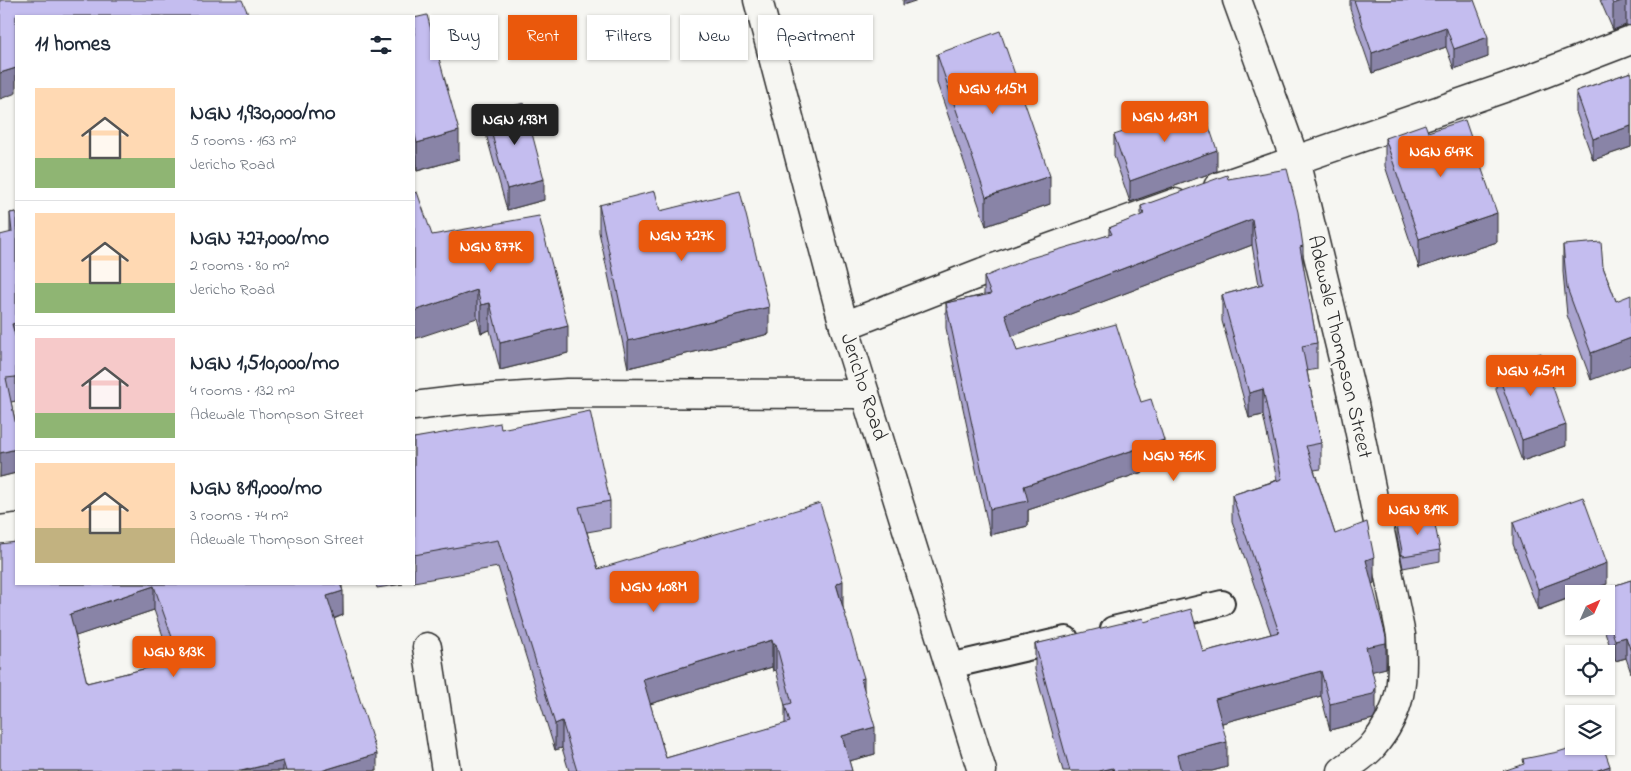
<!DOCTYPE html>
<html lang="en">
<head>
<meta charset="utf-8">
<style>
	:root { --surface:#fff; --page:#f6f6f7; --text:#1f2937; --muted:#747a83; --line:#e0e1e3; --accent:#ea580c }
	body { margin:0; font-family:"Indie Flower",sans-serif; background:var(--page); color:var(--text); height:100vh; display:flex; flex-direction:column; font-size:19px; white-space:nowrap }
	* { box-sizing:border-box; margin:0 }
	p { font-size:16px; color:var(--muted) }
	.icon { flex:none; width:28px; height:28px; fill:none; stroke:currentColor; stroke-width:2; stroke-linecap:round; stroke-linejoin:round }
	.map { position:relative; flex:1; overflow:hidden }
	.drawer { position:absolute; left:15px; top:15px; width:400px; height:570px; display:flex; flex-direction:column; background:var(--surface); border-radius:0px; box-shadow:0 1px 4px #0004 }
	.drawer>* { flex:none }
	.banner { position:absolute; left:430px; top:15px; width:475px; height:45px; display:flex; gap:10px }
	.needle { width:32px; rotate:45deg }
	.controls { position:absolute; left:1565px; top:585px; display:grid; gap:10px }
	.controls a { display:grid; place-items:center; width:50px; height:50px; border-radius:0px; background:var(--surface); box-shadow:0 1px 4px #0004; font-size:25px }
	.price { position:absolute; translate:-50% -42px; padding:0 11px; border-radius:5px; background:var(--accent); color:#fff; font-size:16px; line-height:32px; filter:drop-shadow(0 1px 2px #0008) }
	.price::after { content:''; position:absolute; left:50%; top:30px; width:15px; height:11px; margin-left:-8px; background:inherit; clip-path:polygon(0 0,100% 0,50% 100%) }
	.price.selected { background:#222; color:#fff }
	ul { padding:0; list-style:none }
	li { display:flex; align-items:center; gap:15px; height:125px; padding:0 20px }
	li+li { border-top:1px solid var(--line) }
	li span { display:grid; place-items:center; flex:none; width:140px; height:100px; border-radius:0px; color:#555 }
	li>.icon { margin-inline-start:auto }
	span .icon { width:60px; height:60px; fill:#fffc; stroke-width:1 }
	li b { font-size:21px }
	h2 { display:flex; justify-content:space-between; align-items:center; height:60px; padding:0 20px; font-size:21px }
	.chip { padding:0 18px; border-radius:0px; background:var(--surface); box-shadow:0 1px 4px #0004; font-size:18px; line-height:45px }
	.chip.selected { background:var(--accent); color:#fff }
	.map>svg:first-child { display:block }
</style>
</head>
<body>
<div class="map">
<svg width="1631" height="771" viewBox="0 0 1631 771">
	<rect width="100%" height="100%" fill="#f6f6f2"/>
	<filter id="ink" filterUnits="userSpaceOnUse"><feTurbulence type="fractalNoise" baseFrequency=".02" numOctaves="2"/><feDisplacementMap in="SourceGraphic" scale="10" xChannelSelector="R" yChannelSelector="G"/><feConvolveMatrix kernelMatrix="1 2 1 2 8 2 1 2 1" color-interpolation-filters="sRGB"/></filter>
	<g filter="url(#ink)">
		<g fill="none" stroke-linecap="round" stroke-linejoin="round">
			<defs>
				<g id="service">
					<path d="M1113,629L1222,603"/>
					<path d="M950,666L1066,639"/>
				</g>
				<g id="minor">
					<path d="M1237,0L1295,160L1354,404L1401,635C1404,679 1403,711 1372,747C1364,756 1352,763 1342,771"/>
					<path d="M1218,187L1524,81L1631,40"/>
					<path d="M844,326L983,272L1175,203"/>
					<path d="M414,406L464,400L567,393L865,394"/>
					<path d="M0,530L16,528"/>
					<path d="M427,647L446,771"/>
				</g>
				<path id="tertiary" d="M758,0L844,326L982,771"/>
			</defs>
			<use href="#service" stroke="#2b2b2b" stroke-width="28"/>
			<use href="#minor" stroke="#2b2b2b" stroke-width="31"/>
			<use href="#tertiary" stroke="#2b2b2b" stroke-width="31"/>
			<use href="#service" stroke="#f6f6f2" stroke-width="24"/>
			<use href="#minor" stroke="#f6f6f2" stroke-width="28"/>
			<use href="#tertiary" stroke="#f6f6f2" stroke-width="28"/>
		</g>
		<g fill="#a9a3ce" stroke="#2b2b2b" fill-rule="evenodd">
			<path d="M1350,0H1474L1488,57L1454,69L1446,47L1372,73L1350,9Z"/>
			<path d="M1600,0H1631V26L1626,25L1613,30Z"/>
			<path d="M414,18L459,159L417,171L414,159Z"/>
			<path d="M937,54L1050,204L986,226L937,83Z"/>
			<path d="M1631,72V147L1593,160L1576,112V91Z"/>
			<path d="M486,113L544,200L507,210L486,134Z"/>
			<path d="M1428,132L1497,242L1419,268L1385,166V138Z"/>
			<path d="M1114,135L1217,171L1130,202L1114,156Z"/>
			<path d="M1228,179L1303,246V266L1317,343V369L1307,371L1321,443V469L1314,470L1335,534L1374,583L1372,584L1386,663V668L1372,671L1376,713L1373,719L1330,730L1321,696L1222,723L1227,767L1212,771H1063L1035,670V644L1144,622L1203,652L1271,634L1232,521V495L1277,480L1263,415L1249,418L1222,321V295L1259,285L1252,245L1012,336L1017,351L1141,402L1164,465L1028,510V526L990,535L946,328V303L984,295V277L1109,235V228L1141,216V206Z"/>
			<path d="M599,205L660,211L769,334L628,368L599,232Z"/>
			<path d="M16,212V401L11,402L16,425V473L0,477L10,233V213Z"/>
			<path d="M432,235L568,353L500,370L490,330L481,333L477,318Z"/>
			<path d="M1563,245L1603,267L1616,301L1591,380L1567,315L1563,272Z"/>
			<path d="M1496,369L1566,446L1522,461L1496,390Z"/>
			<path d="M501,429L610,501V528L587,532L598,569L843,608L864,692L875,754L849,761L852,771H569L562,748L555,750L498,567L414,582V438ZM772,667L773,671L776,670L785,706V724L666,758L650,704Z"/>
			<path d="M1402,521L1440,550V561L1403,568L1397,537V526L1402,524Z"/>
			<path d="M1513,522L1607,584L1538,610L1513,544Z"/>
			<path d="M1631,580V673L1626,658L1615,661L1603,626H1606V594H1598V591Z"/>
			<path d="M16,584H342L343,615L334,619L377,771H0ZM154,610L172,662L87,683L75,636Z"/>
			<path d="M376,584H403L377,588Z"/>
		</g>
		<g fill="#8984a7" stroke="#2b2b2b">
			<path d="M903,0H918L903,5Z"/>
			<path d="M1624,0H1626V25L1613,30V4Z"/>
			<path d="M1446,27V47L1372,73V53Z"/>
			<path d="M1488,37V57L1454,69V49Z"/>
			<path d="M16,68V93L0,99V73Z"/>
			<path d="M1631,126V147L1593,160V139Z"/>
			<path d="M459,131V159L417,171V143Z"/>
			<path d="M1217,150V171L1130,202V181Z"/>
			<path d="M1050,176V204L986,226V197Z"/>
			<path d="M544,179V200L507,210V189Z"/>
			<path d="M1497,213V242L1419,268V239Z"/>
			<path d="M1252,219V245L1005,339V314Z"/>
			<path d="M477,290V318L414,339V311Z"/>
			<path d="M490,303V330L481,333V305Z"/>
			<path d="M769,307V334L628,368V341Z"/>
			<path d="M16,323V346L12,324Z"/>
			<path d="M568,326V353L500,370V343Z"/>
			<path d="M1631,338V365L1591,380V353Z"/>
			<path d="M1263,389V415L1249,418V393Z"/>
			<path d="M1566,425V446L1522,461V440Z"/>
			<path d="M1164,440V465L1028,510V526L990,535V509L1024,486Z"/>
			<path d="M16,449V473L0,477V453Z"/>
			<path d="M1374,557V583L1366,586V560Z"/>
			<path d="M1607,563V584L1581,594H1574V596L1538,610V589Z"/>
			<path d="M843,581V608L836,584Z"/>
			<path d="M154,586V610L70,638V614Z"/>
			<path d="M343,591V615L327,621V596Z"/>
			<path d="M1386,637V668L1366,673V647Z"/>
			<path d="M1626,637V658L1615,661V640Z"/>
			<path d="M772,640V667L643,706V679Z"/>
			<path d="M773,644H776V670L773,671Z"/>
			<path d="M1321,671V696L1215,725V699Z"/>
			<path d="M864,678V705L861,679Z"/>
			<path d="M1376,687V713L1373,719L1330,730V704Z"/>
			<path d="M562,721V748L555,750V724Z"/>
			<path d="M875,727V754L842,763V736Z"/>
			<path d="M1227,742V767L1212,771H1177V755Z"/>
			<path d="M377,754V771H321Z"/>
			<path d="M283,761V771H241Z"/>
			<path d="M1610,766V771H1595Z"/>
			<path d="M1113,768V771H1099Z"/>
		</g>
		<g fill="#c4bdef" stroke="#2b2b2b" fill-rule="evenodd">
			<path d="M0,0H242L249,16H16V68L0,73Z"/>
			<path d="M1354,0H1474L1488,37L1454,49L1446,27L1372,53Z"/>
			<path d="M1611,0H1624L1613,4Z"/>
			<path d="M427,15L459,131L417,143L414,131V18Z"/>
			<path d="M1000,31L1050,176L986,197L937,54Z"/>
			<path d="M1631,72V126L1593,139L1576,91Z"/>
			<path d="M524,103L544,179L507,189L486,113Z"/>
			<path d="M1202,106L1217,150L1130,181L1114,135Z"/>
			<path d="M1465,120L1497,213L1419,239L1385,138L1425,124L1428,132Z"/>
			<path d="M1287,169L1298,212L1303,246L1300,247L1317,343L1302,346L1321,443L1306,446L1335,534L1367,522L1374,557L1366,560L1386,637V643L1366,647L1376,687L1373,694L1330,704L1321,671L1215,699L1227,742L1177,755L1181,771H1114L1113,768L1099,771H1070L1035,644L1143,618L1144,622L1191,609L1203,652L1279,632L1232,495L1282,479L1263,389L1249,393L1222,295L1263,284L1252,219L1005,314L1017,351L1116,324L1141,402L1151,399L1164,440L1024,486L1028,501L990,509L946,303L991,294L984,277L1027,259L1112,234L1109,228L1144,214L1141,206L1227,175L1228,179Z"/>
			<path d="M655,191L660,211L740,191L769,307L628,341L599,205Z"/>
			<path d="M417,192L432,235L539,216L568,326L500,343L490,303L481,305L477,290L414,311V193Z"/>
			<path d="M16,212V323L12,324L16,339V377L6,378L16,425V449L0,453V235L12,232L10,213Z"/>
			<path d="M1601,242L1603,267L1616,301L1631,295V338L1591,353L1567,288L1563,245Z"/>
			<path d="M1541,353L1566,425L1522,440L1496,369Z"/>
			<path d="M590,411L610,501L579,507L598,569L820,503L843,581L836,584L864,678L861,679L875,727L842,736L852,771H577L562,721L555,724L498,540L414,555V438L500,423L501,429ZM772,640L773,644H776L792,703L785,705L790,722L666,758L643,679Z"/>
			<path d="M1583,497L1607,563L1538,589L1513,522Z"/>
			<path d="M1433,515L1440,550L1403,556L1397,526L1402,524V521Z"/>
			<path d="M16,542V584H340L343,591L327,596L377,754L321,771H286L283,761L241,771H0V544ZM154,586L180,660L87,683L70,614Z"/>
			<path d="M1631,580V652L1626,637L1615,640L1606,614V594H1599L1598,591Z"/>
			<path d="M1577,746H1603L1610,766L1595,771H1503L1524,764L1523,759L1558,752Z"/>
		</g>
	</g>
	<g text-anchor="middle" dominant-baseline="central" stroke-width="5" stroke-linejoin="round" paint-order="stroke">
		<g font-size="21" fill="#2b2b2b" stroke="#f6f6f2">
			<text transform="translate(1339 347) rotate(77)">Adewale Thompson Street</text>
			<text transform="translate(863 387) rotate(72)">Jericho Road</text>
		</g>
	</g>
</svg>
<div class="controls">
<a><svg class="needle" viewBox="-14 -14 28 28"><path d="M0-13l5 13h-10z" fill="#e53935"/><path d="M0 13l5-13h-10z" fill="#747a83"/></svg></a>
<a><svg class="icon" aria-label="locate" viewBox="0 0 24 24"><circle cx="12" cy="12" r="6"/><path d="M12 2v4M12 18v4M2 12h4M18 12h4"/></svg></a>
<a><svg class="icon" aria-label="layers" viewBox="0 0 24 24"><path d="M12 4l9 5-9 5-9-5zM3 14l9 5 9-5"/></svg></a>
</div>
<b class="price" style="left:993px;top:115px">NGN 1.15M</b>
<b class="price" style="left:1165px;top:143px">NGN 1.13M</b>
<b class="price selected" style="left:515px;top:146px">NGN 1.93M</b>
<b class="price" style="left:1441px;top:178px">NGN 647K</b>
<b class="price" style="left:682px;top:262px">NGN 727K</b>
<b class="price" style="left:491px;top:273px">NGN 877K</b>
<b class="price" style="left:1531px;top:397px">NGN 1.51M</b>
<b class="price" style="left:1174px;top:482px">NGN 761K</b>
<b class="price" style="left:1418px;top:536px">NGN 819K</b>
<b class="price" style="left:654px;top:613px">NGN 1.08M</b>
<b class="price" style="left:174px;top:678px">NGN 813K</b>
<div class="banner">
<a class="chip">Buy</a>
<a class="chip selected">Rent</a>
<a class="chip">Filters</a>
<a class="chip">New</a>
<a class="chip">Apartment</a>
</div>
<section class="drawer">
<h2>11 homes<svg class="icon" aria-label="filters" viewBox="0 0 24 24"><path d="M4 7h16M4 17h16"/><circle cx="9" cy="7" r="2"/><circle cx="15" cy="17" r="2"/></svg></h2>
<ul>
<li><span style="background:linear-gradient(#ffd9b3 70%,#8fb573 0)"><svg class="icon" aria-label="home" viewBox="0 0 24 24"><path d="M3 11l9-7 9 7M6 9v11h12V9"/></svg></span><div><b>NGN 1,930,000/mo</b><p>5 rooms · 163 m²</p><p>Jericho Road</p></div></li>
<li><span style="background:linear-gradient(#ffd9b3 70%,#8fb573 0)"><svg class="icon" aria-label="home" viewBox="0 0 24 24"><path d="M3 11l9-7 9 7M6 9v11h12V9"/></svg></span><div><b>NGN 727,000/mo</b><p>2 rooms · 80 m²</p><p>Jericho Road</p></div></li>
<li><span style="background:linear-gradient(#f6c9c9 75%,#8fb573 0)"><svg class="icon" aria-label="home" viewBox="0 0 24 24"><path d="M3 11l9-7 9 7M6 9v11h12V9"/></svg></span><div><b>NGN 1,510,000/mo</b><p>4 rooms · 132 m²</p><p>Adewale Thompson Street</p></div></li>
<li><span style="background:linear-gradient(#ffd9b3 65%,#c2b280 0)"><svg class="icon" aria-label="home" viewBox="0 0 24 24"><path d="M3 11l9-7 9 7M6 9v11h12V9"/></svg></span><div><b>NGN 819,000/mo</b><p>3 rooms · 74 m²</p><p>Adewale Thompson Street</p></div></li>
</ul>
</section>
</div>
</body>
</html>
